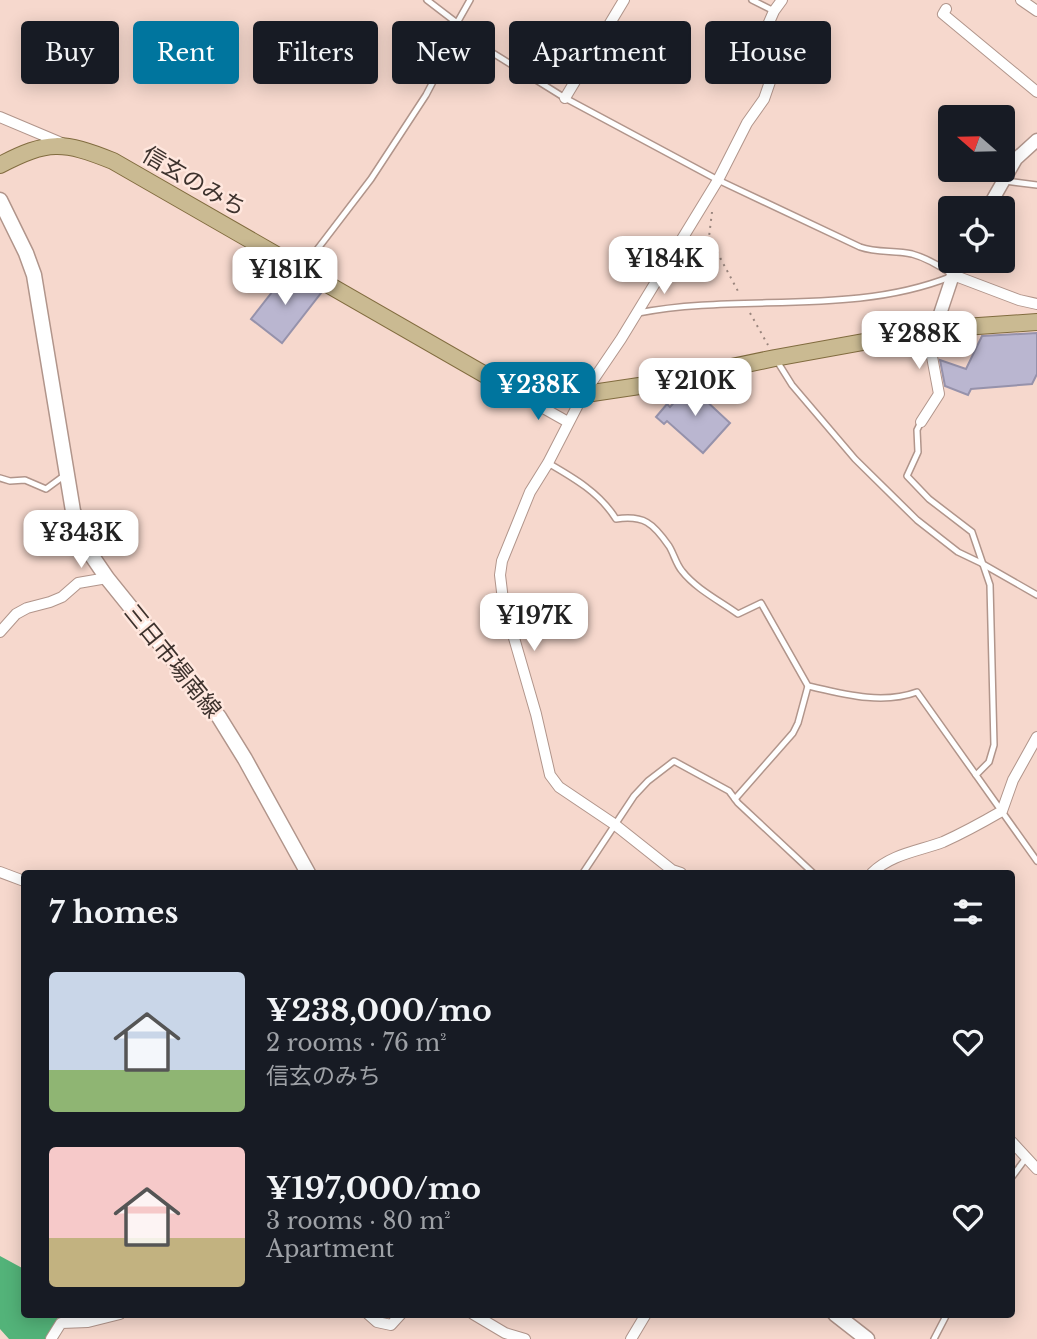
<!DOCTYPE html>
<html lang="en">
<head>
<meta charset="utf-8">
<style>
	:root { --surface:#171b24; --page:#20242c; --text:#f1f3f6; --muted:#9ea1a6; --accent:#00759e }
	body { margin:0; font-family:"Libre Baskerville","Noto Sans JP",serif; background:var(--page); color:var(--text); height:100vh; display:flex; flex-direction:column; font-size:26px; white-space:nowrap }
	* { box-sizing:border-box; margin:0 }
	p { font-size:23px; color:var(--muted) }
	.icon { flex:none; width:38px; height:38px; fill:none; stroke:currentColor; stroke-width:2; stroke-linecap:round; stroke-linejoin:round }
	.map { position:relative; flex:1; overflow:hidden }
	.panel { position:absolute; left:21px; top:870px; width:994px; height:448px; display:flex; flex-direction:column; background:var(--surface); border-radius:7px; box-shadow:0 4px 18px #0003 }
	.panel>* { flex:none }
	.top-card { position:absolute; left:21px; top:21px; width:996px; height:63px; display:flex; gap:14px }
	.needle { width:46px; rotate:290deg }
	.fabs { position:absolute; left:938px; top:105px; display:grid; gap:14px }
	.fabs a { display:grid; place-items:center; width:77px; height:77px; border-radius:7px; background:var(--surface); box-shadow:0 4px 18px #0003; font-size:35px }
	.price { position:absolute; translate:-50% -60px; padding:0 16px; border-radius:14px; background:#fff; color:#222; font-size:23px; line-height:46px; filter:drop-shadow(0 2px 4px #0008) }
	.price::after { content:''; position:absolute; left:50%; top:42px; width:21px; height:16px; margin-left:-10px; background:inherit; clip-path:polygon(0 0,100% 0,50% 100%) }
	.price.selected { background:var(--accent); color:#fff }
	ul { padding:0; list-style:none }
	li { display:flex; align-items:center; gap:21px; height:175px; padding:0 28px }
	li span { display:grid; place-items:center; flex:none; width:196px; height:140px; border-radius:7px; color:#555 }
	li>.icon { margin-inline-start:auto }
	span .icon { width:84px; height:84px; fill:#fffc; stroke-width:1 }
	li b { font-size:30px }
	h2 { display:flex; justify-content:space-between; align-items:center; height:84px; padding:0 28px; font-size:30px }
	.tag { padding:0 24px; border-radius:7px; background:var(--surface); box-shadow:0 4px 18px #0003; font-size:24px; line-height:63px }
	.tag.selected { background:var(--accent); color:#fff }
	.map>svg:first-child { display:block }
</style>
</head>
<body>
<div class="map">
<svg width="1037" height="1339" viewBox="0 0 1037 1339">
	<rect width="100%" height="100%" fill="#f6d8cd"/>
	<path fill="#53b379" d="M0,1256L24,1269V1314H60L46,1339H9L0,1329Z"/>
	<g fill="#bab6d0" stroke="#9692ab" stroke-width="2">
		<path d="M287,273L321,293L282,343L251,319Z"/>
		<path d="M1037,333V374L1032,384L971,389L968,395L945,386L940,360L966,369L982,336Z"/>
		<path d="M697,385L706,393L702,397L730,423L703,453L667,421L664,424L656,417L667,404L670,407L688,387Z"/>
	</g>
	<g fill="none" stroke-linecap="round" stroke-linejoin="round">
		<defs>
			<g id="service">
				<path d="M427,0L457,23L459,32L565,98L718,180L860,247C877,253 895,250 912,254C927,258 940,266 953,275"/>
				<path d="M752,0L774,11"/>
				<path d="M457,23L470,0"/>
				<path d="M1005,181L1037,185"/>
				<path d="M303,268L371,179L426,95L459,32"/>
				<path d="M638,313C740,293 851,316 950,277"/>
				<path d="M777,361L792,385L855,459L917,520L958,552L981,563L1037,595"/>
				<path d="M921,422L917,430L918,452L907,476L929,499L972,532L990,585L994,745L989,762L976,775"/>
				<path d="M548,463C574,478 600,493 616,519C644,515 653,523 669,546C674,554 676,564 682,571C696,589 720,601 738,614L761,603L808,686C843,694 882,705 917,692L1037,861"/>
				<path d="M0,478L10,481L25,480L46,489L65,475"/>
				<path d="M735,799L793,733L798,723L808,686"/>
				<path d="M583,873L634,796L648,781L674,761L729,791L738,803L813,873"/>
				<path d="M1012,1177L1026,1158"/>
				<path d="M934,1339L947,1314"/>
			</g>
			<g id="minor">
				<path d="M1021,0L1037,11"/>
				<path d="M946,9L943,14L1037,92"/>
				<path d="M565,98L624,0"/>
				<path d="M0,117L64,144"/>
				<path d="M953,275L1019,300L1037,304"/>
				<path d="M529,400L568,422"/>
				<path d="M921,422L939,394L930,346L935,329"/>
				<path d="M0,632L16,614L27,608L50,602L62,597L78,583L107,578"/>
				<path d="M0,872L24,881"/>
				<path d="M681,873L672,870L614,824L559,787L550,775L536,714L503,600L500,575L502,561L530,492L548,463L583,395L621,339L718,180L747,123L764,99L773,73L768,43L767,27L774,11L782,0"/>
				<path d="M872,873C891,854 919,851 943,842C963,833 983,822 1002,811L1013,780L1037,737"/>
				<path d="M1012,1142L1037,1169"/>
				<path d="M368,1314L377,1322L391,1325L401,1314"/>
				<path d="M473,1314L505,1333L525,1339"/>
				<path d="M51,1339L61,1323L88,1322L120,1314"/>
				<path d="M631,1339L646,1314"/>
			</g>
			<g id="tertiary">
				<path d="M988,208L1016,159L1037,140"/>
				<path d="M935,329L953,275L960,261"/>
			</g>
			<g id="secondary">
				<path d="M0,200L26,253L34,275L73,511L92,556L107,578L219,717L245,759L308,873"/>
				<path d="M835,1314L867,1339"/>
			</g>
			<path id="primary" d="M0,165C48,140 63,141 113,161L522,396L552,399L646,385L775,358L935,329L1037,322"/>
		</defs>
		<use href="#service" stroke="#b1958b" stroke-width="8"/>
		<use href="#minor" stroke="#b1958b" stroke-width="12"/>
		<use href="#tertiary" stroke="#b1958b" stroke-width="15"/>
		<use href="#secondary" stroke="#b1958b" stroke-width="17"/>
		<use href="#primary" stroke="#816c3f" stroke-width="18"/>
		<g stroke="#99857d" stroke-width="2" stroke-dasharray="2 5" stroke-linecap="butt">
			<path d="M712,212L709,237L739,293"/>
			<path d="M750,313L768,345"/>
		</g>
		<use href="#service" stroke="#fff" stroke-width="5"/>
		<use href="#minor" stroke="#fff" stroke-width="10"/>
		<use href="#tertiary" stroke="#fff" stroke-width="12"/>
		<use href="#secondary" stroke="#fff" stroke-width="14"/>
		<use href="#primary" stroke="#caba92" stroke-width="16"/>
	</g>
	<g text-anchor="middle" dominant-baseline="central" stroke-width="5" stroke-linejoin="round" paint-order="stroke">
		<g font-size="23" fill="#3d322d" stroke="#ffe7de">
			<text transform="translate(194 181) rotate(30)">信玄のみち</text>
			<text transform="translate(173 661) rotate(51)">三日市場南線</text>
		</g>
	</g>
</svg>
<div class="fabs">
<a><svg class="needle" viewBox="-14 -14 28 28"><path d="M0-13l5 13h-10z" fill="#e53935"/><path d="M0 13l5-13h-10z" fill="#9ea1a6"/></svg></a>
<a><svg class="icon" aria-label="locate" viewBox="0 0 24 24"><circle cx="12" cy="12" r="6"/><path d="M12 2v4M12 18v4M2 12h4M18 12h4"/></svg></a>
</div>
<b class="price" style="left:664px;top:296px">¥184K</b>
<b class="price" style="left:285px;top:307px">¥181K</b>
<b class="price" style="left:919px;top:371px">¥288K</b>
<b class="price" style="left:695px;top:418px">¥210K</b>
<b class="price selected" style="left:538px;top:422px">¥238K</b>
<b class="price" style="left:81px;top:570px">¥343K</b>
<b class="price" style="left:534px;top:653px">¥197K</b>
<div class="top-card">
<a class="tag">Buy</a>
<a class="tag selected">Rent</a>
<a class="tag">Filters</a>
<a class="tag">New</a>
<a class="tag">Apartment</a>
<a class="tag">House</a>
</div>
<section class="panel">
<h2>7 homes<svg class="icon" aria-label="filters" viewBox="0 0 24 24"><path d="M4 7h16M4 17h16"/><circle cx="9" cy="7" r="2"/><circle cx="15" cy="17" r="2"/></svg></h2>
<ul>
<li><span style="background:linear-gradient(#c9d6e8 70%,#8fb573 0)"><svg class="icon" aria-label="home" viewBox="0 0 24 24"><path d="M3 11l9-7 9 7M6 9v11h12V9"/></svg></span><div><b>¥238,000/mo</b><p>2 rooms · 76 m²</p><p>信玄のみち</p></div><svg class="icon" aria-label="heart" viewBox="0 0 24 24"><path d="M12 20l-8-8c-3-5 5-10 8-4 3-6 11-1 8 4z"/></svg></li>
<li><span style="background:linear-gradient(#f6c9c9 65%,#c2b280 0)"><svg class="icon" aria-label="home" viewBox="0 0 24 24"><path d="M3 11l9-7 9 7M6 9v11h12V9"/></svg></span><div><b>¥197,000/mo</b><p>3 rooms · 80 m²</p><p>Apartment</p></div><svg class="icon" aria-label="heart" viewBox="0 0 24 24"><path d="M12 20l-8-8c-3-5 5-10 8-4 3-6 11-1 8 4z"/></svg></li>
</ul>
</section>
</div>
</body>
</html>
